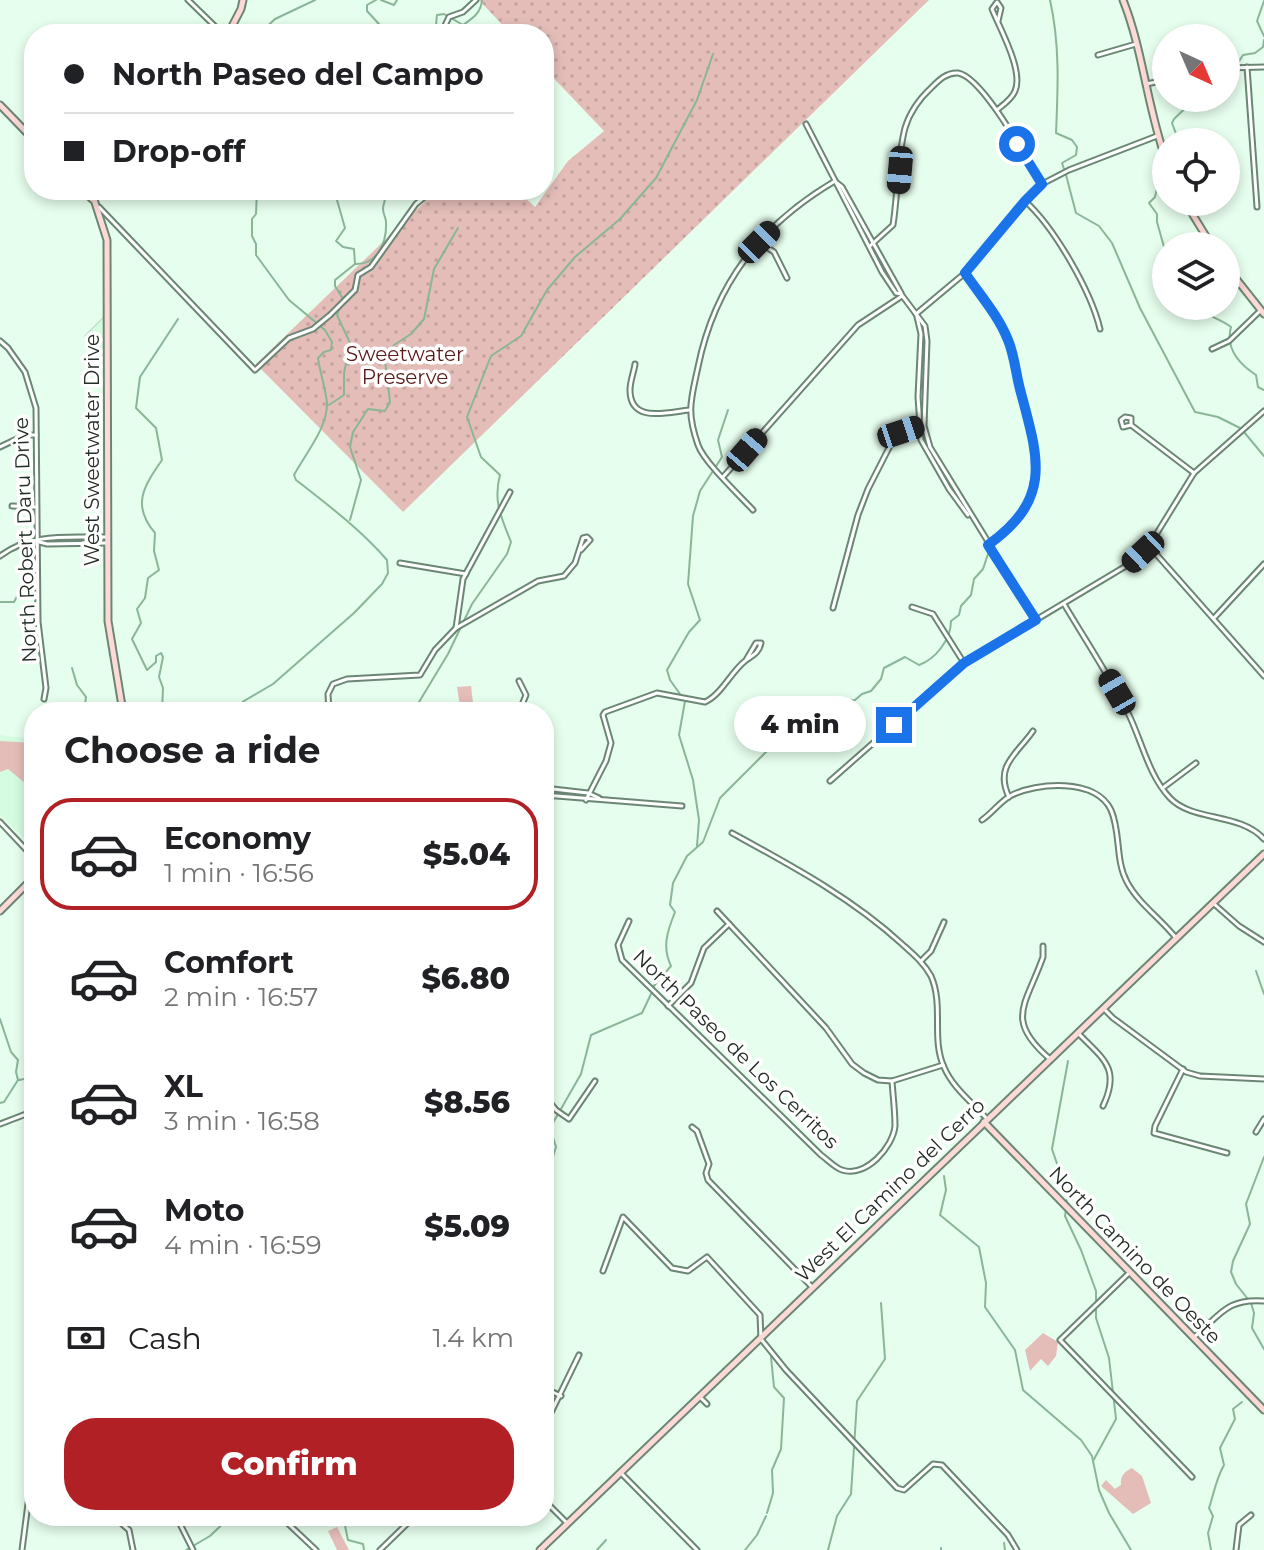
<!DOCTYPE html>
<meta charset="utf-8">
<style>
:root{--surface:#fff;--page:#f6f6f6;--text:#202124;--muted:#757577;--line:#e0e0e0;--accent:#b12024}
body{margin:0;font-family:Montserrat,sans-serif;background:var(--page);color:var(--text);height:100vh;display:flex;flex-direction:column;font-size:30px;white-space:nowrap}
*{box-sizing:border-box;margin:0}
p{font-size:26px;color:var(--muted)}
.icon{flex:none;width:44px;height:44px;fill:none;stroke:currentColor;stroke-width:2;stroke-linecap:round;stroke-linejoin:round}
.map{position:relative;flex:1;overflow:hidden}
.drawer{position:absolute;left:24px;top:702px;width:530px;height:824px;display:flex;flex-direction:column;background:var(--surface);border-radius:32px;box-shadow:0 4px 12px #0003}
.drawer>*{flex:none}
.banner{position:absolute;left:24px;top:24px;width:530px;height:176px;border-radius:32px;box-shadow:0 4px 12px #0003;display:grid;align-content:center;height:176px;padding:0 40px;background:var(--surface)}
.needle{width:52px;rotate:136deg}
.controls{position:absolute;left:1152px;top:24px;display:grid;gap:16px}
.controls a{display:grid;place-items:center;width:88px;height:88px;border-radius:50%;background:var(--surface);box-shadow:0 4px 12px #0003;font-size:40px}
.end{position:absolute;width:36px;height:36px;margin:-18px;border:10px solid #1a73e8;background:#fff;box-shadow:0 0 0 4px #fff}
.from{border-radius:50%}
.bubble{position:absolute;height:56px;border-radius:28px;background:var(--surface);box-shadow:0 4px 12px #0003;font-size:26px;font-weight:800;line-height:56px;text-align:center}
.car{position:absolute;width:24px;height:48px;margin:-24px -12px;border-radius:10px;box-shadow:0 0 6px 2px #0007;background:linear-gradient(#222 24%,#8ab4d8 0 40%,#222 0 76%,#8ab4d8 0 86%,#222 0)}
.banner b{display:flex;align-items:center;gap:28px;height:76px;font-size:30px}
.banner b+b{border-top:2px solid var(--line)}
.banner i{width:20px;height:20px;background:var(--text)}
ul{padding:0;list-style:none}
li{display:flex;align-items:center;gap:24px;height:112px;margin:0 16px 12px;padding:0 24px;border:4px solid transparent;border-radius:32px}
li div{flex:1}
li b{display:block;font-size:30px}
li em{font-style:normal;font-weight:800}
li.selected{border-color:var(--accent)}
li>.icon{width:72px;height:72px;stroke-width:1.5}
h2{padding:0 40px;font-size:36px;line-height:96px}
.pay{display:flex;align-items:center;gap:20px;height:88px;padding:0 40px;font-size:30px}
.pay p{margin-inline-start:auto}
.primary-button{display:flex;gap:16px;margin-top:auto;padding:16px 40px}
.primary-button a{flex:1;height:92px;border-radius:32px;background:var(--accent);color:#fff;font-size:32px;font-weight:800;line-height:92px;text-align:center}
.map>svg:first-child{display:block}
.built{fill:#d5fbe1}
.industrial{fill:url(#industrial-furrows)}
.grass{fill:#e4bdb8}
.park{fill:url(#park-dots)}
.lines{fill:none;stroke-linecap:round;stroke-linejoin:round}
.stream{stroke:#89b697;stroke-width:2}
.street-casing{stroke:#6b8774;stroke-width:7}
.secondary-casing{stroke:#6b8774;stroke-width:9}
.street{stroke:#fff;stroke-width:3}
.secondary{stroke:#fed9d6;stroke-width:5}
.route{stroke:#1a73e8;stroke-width:10}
.labels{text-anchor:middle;stroke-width:7;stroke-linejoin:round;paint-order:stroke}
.park-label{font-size:20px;fill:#591917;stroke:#fff}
.street-label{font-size:20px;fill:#232e26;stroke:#fff}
</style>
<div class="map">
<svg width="1264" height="1550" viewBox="0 0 1264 1550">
<defs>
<pattern id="industrial-furrows" width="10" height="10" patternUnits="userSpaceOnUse" patternTransform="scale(2)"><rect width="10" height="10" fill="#d5fbe1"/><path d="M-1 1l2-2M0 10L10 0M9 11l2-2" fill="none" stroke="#b7d7c1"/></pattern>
<pattern id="park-dots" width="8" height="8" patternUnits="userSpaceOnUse" patternTransform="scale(2)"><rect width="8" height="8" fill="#e4bdb8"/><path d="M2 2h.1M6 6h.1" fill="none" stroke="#c3a39e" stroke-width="1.8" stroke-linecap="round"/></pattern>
</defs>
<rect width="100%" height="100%" fill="#e6feed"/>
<!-- built -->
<polygon class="built" points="0,735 34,739 34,848 0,815"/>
<!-- industrial -->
<polygon class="industrial" points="103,317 104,357 84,336"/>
<!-- grass -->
<g class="grass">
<polygon points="471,686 474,711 461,712 457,687"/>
<polygon points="0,741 34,743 34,786 31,788 8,769 0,772"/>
<polygon points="1043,1333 1058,1342 1056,1356 1048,1366 1041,1359 1030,1371 1025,1350"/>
<path d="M1132 1468 1142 1476 1151 1503 1133 1514 1101 1486 1106 1480 1115 1489 1121 1485C1120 1476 1124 1472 1132 1468Z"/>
<polygon points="337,1527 349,1550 337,1550 328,1531"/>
</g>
<!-- park -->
<polygon class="park" points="479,0 929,0 403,512 256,364 437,190 517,190 535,207 568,161 604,131 544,68 544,34 511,34"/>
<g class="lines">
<!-- stream -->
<g class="stream">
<polyline points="381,0 394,5 397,0"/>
<path d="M1050 0C1060 44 1058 88 1056 133L1072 140 1077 147 1076 155 1062 163 1064 169"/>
<polyline points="1264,1 1257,21 1264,36"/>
<polyline points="259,34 275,19 315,0"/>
<polyline points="357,34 379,24 367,11 367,5 376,0"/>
<path d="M447 34 441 27 436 25 437 15 444 14 463 25C473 18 481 13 482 0"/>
<polyline points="1238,63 1243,55 1255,53 1263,47 1264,40"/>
<polyline points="1226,82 1235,72"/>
<polyline points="1176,142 1178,139 1172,123 1174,119 1196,98"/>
<polyline points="1163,160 1155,197 1149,203 1157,214 1157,222 1166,254"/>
<polyline points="1066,175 1076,213 1099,226 1112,243 1140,308 1195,412 1218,417 1240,428"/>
<path d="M355 264C377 265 387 243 386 222 386 218 383 214 383 209 383 203 387 197 386 190"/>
<path d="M1196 306C1202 314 1221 319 1231 327 1225 349 1239 364 1256 375L1258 387 1264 390"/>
<path d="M178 319 140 377 136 408 156 428 162 460C144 486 131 505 155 533L154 551 159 570 148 578 145 598 137 609 141 623 132 639 147 670 156 662V656L161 653 163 657 159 677 163 688 162 711C173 705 180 702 190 712"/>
<polyline points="329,405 344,395 344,373 350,343 337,315 343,299 335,286 335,280 355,264 354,249 343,247 336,241 345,228 337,200 342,190"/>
<polyline points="1244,432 1264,456"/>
<polyline points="350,520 361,480 350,447 353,432 368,409 385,411 390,402 385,360 394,345 411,334 424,319 434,269 458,228"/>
<polyline points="0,602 14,602 21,589"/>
<polyline points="72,668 77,685 86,697 84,712"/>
<path d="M230 712 244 701 273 684 354 613 382 584 388 573 387 560C360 529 328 505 296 480L294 475C305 454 327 429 327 404 326 389 320 373 318 358L324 352 331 350 332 342 325 330 289 300 256 255V244L252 236V219L256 214 257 190"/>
<path d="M416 712V707L448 654 472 604 507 554 511 542C501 517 493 501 500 475L481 457 467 417 491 356 521 336 547 290 575 257 620 219 656 178 697 100 713 54"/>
<polyline points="697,846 699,820 693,780 679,735 685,701 670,680 667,670 689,632 700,620 688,584 693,516 700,491 722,457 718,440 728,410"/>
<polyline points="1256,971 1264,994"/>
<path d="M653 987 671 966C662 947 667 932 675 912L670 905 673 883 687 856 703 842 720 798 766 752 800 729 823 705 855 700 862 694 871 691 881 679 884 668 905 657 919 665C936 659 951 639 951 621L959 615 961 606 971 595 974 579 983 569 988 554"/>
<polyline points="0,1019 11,1052 18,1060 16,1072 18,1080 4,1102 0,1103"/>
<polyline points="19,1080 34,1077"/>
<polyline points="1264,1157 1246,1204 1250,1224 1233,1261 1231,1272 1236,1284 1251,1303 1254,1313 1252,1328 1264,1349"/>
<polyline points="944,1176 946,1190 940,1215 979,1247 986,1283 985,1307 1015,1350 1023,1390 1081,1440 1092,1456 1099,1490 1109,1513 1131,1550"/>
<polyline points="544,1201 547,1176 556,1147 550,1128 581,1074 591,1035 642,1013 651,994"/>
<polyline points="1066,1204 1068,1196 1052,1149 1068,1061"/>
<polyline points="1066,1210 1065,1216 1081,1250 1096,1291 1096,1318 1109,1358 1116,1419 1093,1461"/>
<polyline points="544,1241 549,1233 544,1203"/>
<polyline points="767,1513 773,1493 772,1470 781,1449 784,1398 774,1387 771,1357"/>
<polyline points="343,1516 348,1540 363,1544 364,1550"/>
<polyline points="1004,1543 1005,1550"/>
<polyline points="186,1550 210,1536 231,1516"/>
<polyline points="597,1550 606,1540"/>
<polyline points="745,1550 757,1535 766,1516"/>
<polyline points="828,1550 837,1516 851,1494 857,1401 885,1359 881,1303"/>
<polyline points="941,1550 941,1548"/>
<path d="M1211 1550 1208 1533 1213 1516 1209 1508C1214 1493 1216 1479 1224 1465L1220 1448 1235 1419 1233 1409 1242 1402"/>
</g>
<defs>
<g id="street">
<polyline points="188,0 223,34"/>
<polyline points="441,34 449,17 463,12 476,0"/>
<polyline points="1098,55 1136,44"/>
<polyline points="1247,67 1257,207"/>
<polyline points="1226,68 1264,67"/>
<polyline points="1146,84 1166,80"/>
<path d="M997 110C1003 105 1012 99 1015 91 1024 71 1000 29 992 9L997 2 1001 8 998 21"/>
<polyline points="806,124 882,272 896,293 901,294 925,326 927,341 924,426 930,447 1036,620"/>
<polyline points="837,183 842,187 901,293"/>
<path d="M1025 201C1054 227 1091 291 1100 329"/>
<polyline points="99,207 255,370 289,338 313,329 330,315 355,290 358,275 371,267 416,204 433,190"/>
<polyline points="759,242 774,252 787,278"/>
<path d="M870 246 893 225C898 193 897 159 905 128 910 111 919 99 932 87 939 80 947 72 958 73 983 77 1028 161 1042 184"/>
<path d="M965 273C980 295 998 315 1008 340 1014 357 1016 376 1021 393 1039 460 1051 499 988 545"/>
<polyline points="916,314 965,273 1042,184 1069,170 1157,136"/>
<polyline points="917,317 921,334 918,397 921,440 949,489 968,515"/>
<polyline points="0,341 8,348 25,372 36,408 38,622 46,688 44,699"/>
<polyline points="1212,349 1229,341 1261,310"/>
<path d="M635 364C634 372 630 381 630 390 630 424 668 412 689 410"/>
<polyline points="1131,425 1123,427 1121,420 1125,417 1131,418 1131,425 1194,473"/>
<polyline points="0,447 25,435 36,435"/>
<polyline points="723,477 858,325 902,296"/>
<polyline points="12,506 35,507"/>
<path d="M753 510C739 495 704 462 698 445 686 411 691 400 698 367 715 283 762 224 835 181"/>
<polyline points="36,541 47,544 108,543"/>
<polyline points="1149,546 1264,676"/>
<path d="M0 556C32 532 70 538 108 537"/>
<polyline points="400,563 466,574"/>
<path d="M1064 604C1086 641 1110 677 1129 715 1142 742 1149 776 1170 798 1193 822 1239 812 1264 839"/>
<polyline points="912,607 933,614 964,663"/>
<polyline points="833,608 858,515 868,489 894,438 901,432 918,427"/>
<polyline points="1214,618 1264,564"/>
<polyline points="456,628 463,579 510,492"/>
<polyline points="329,712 328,694 333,684 347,679 420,675 435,650 456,628 538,581 564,576 575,563 583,538 587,537 590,540 581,550"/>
<polyline points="519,712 526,695 519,681"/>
<polyline points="830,781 964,663 1131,563 1149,546 1194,473 1264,411"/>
<polyline points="1164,787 1196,763"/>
<polyline points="544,788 588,793 599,798"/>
<polyline points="544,795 682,806"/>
<path d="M1009 797C994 766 1017 754 1033 731"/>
<path d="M586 800 606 761 611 743 603 715 605 712 657 693 705 702C721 695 731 672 745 661 753 655 759 653 761 643H756L746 660"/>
<path d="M982 820C992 813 1000 802 1010 796 1037 782 1096 778 1111 810 1121 833 1115 860 1127 882 1138 903 1161 919 1176 938"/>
<polyline points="0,822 34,858"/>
<path d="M732 833C792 866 852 898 902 944 913 954 924 963 931 976 944 1005 931 1039 944 1067 952 1087 973 1103 987 1119"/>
<polyline points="1213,903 1239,926 1264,942"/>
<polyline points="717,911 826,1028 852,1064 864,1073 878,1080 892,1081 943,1065"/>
<path d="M629 921 618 945 622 960 821 1155C828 1160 835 1168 842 1170 866 1178 893 1147 895 1126 895 1111 893 1096 892 1081"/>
<path d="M1043 946V957C1026 1005 1004 1020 1050 1059"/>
<polyline points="921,961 931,951 944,922"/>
<polyline points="668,1006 691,983 704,948 729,924"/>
<polyline points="1103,1008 1113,1018 1186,1072 1200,1076 1264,1079"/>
<path d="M1078 1033C1103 1059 1121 1068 1103 1106"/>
<polyline points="1183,1069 1155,1126 1154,1133 1227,1153"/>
<polyline points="544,1095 556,1110 569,1119 595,1081"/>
<polyline points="0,1124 34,1111"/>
<polyline points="692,1127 697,1131 709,1164 706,1173 708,1180 812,1287"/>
<polyline points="1256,1132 1264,1119"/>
<polyline points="603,1271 623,1217 672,1268 688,1271 707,1257 760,1315 761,1339 786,1370 897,1488 904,1490 933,1464 942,1465 1008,1535 1017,1550"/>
<polyline points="1129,1273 1060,1340 1192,1477"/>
<path d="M1194 1337C1220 1316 1226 1298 1264 1301"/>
<polyline points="544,1388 561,1396"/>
<polyline points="701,1398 707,1404"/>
<polyline points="544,1427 579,1355"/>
<polyline points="622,1474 697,1550"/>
<polyline points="544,1500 567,1523"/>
<polyline points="113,1516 129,1530 133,1550"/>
<polyline points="176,1516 193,1550"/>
<polyline points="280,1516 316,1550"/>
<polyline points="22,1550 29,1496 34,1482"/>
<polyline points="380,1550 415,1516"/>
<polyline points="1236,1550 1239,1525 1251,1515"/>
</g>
<g id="secondary">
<path d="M1123 0C1143 50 1147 107 1166 160"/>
<polyline points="228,34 241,9 243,0"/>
<polyline points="0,105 34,140"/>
<polyline points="83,190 92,199"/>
<polyline points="91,190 107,240 108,621 123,712"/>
<polyline points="1185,202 1212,246"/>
<polyline points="1226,266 1264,314"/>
<polyline points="0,911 34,877"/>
<polyline points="984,1122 1264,1410"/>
<polyline points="540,1550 1264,854"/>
</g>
</defs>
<!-- street casing -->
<use href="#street" class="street-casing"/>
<!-- secondary casing -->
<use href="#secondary" class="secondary-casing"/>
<!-- street -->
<use href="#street" class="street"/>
<!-- secondary -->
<use href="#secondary" class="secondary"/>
</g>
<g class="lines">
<!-- route -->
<path class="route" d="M894 725 964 663 1036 620 988 545C1052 499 1039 460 1021 393 1016 376 1015 357 1008 340 998 315 980 295 965 273L1025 201 1042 184 1017 144"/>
</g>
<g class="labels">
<!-- park labels -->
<g class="park-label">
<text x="405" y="361">Sweetwater<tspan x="405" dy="23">Preserve</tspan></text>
</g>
<!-- street labels -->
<g class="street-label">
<text transform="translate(92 450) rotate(-90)" y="7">West Sweetwater Drive</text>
<text transform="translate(25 540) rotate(-92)" y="7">North Robert Daru Drive</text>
<text transform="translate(736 1049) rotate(44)" y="7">North Paseo de Los Cerritos</text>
<text transform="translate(890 1190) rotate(-44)" y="7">West El Camino del Cerro</text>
<text transform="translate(1135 1255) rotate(46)" y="7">North Camino de Oeste</text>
</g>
</g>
</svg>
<div class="controls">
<a><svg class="needle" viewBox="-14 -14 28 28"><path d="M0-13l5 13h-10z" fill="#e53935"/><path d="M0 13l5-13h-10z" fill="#757577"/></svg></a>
<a><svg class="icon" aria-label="locate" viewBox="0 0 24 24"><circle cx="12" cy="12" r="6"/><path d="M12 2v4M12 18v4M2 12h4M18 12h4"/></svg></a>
<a><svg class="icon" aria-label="layers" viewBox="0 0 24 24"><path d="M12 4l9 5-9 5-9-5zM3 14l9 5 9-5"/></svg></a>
</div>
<i class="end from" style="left:1017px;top:144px"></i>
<i class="end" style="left:894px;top:725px"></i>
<div class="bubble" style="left:734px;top:696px;width:132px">4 min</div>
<i class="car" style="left:900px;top:170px;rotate:185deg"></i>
<i class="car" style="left:759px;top:242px;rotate:45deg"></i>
<i class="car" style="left:901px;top:432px;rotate:72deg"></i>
<i class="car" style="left:747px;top:450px;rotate:41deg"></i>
<i class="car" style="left:1143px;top:552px;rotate:227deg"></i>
<i class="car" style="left:1117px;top:692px;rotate:330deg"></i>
<div class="banner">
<b><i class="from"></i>North Paseo del Campo</b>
<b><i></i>Drop-off</b>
</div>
<section class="drawer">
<h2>Choose a ride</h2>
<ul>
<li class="selected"><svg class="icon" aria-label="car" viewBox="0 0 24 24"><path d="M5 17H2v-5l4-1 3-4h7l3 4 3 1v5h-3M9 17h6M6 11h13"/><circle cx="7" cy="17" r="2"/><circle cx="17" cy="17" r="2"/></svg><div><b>Economy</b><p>1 min · 16:56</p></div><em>$5.04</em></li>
<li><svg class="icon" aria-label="car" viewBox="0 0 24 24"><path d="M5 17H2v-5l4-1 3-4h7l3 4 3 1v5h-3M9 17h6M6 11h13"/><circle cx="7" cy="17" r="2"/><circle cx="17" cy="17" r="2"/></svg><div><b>Comfort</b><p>2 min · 16:57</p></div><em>$6.80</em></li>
<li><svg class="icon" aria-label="car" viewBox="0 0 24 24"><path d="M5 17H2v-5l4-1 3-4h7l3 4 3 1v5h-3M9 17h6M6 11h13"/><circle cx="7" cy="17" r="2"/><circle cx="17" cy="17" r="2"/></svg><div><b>XL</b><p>3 min · 16:58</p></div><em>$8.56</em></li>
<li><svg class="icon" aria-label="car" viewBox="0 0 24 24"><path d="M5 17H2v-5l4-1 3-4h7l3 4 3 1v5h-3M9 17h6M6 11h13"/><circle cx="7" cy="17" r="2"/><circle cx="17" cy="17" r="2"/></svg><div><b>Moto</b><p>4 min · 16:59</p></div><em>$5.09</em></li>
</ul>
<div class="pay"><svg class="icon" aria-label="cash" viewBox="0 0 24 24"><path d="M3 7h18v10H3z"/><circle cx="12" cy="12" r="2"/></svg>Cash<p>1.4 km</p></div>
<div class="primary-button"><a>Confirm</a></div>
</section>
</div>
